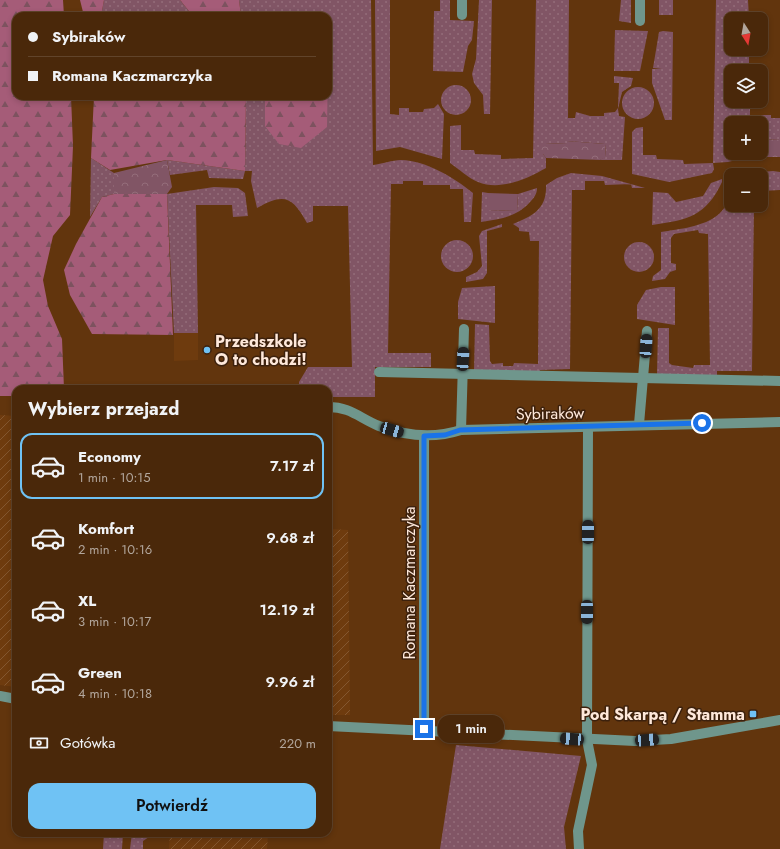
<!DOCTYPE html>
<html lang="pl">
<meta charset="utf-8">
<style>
:root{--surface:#4a280a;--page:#513013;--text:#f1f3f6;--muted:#b2a69c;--line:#61442b;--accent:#6fc2f4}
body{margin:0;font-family:Jost,sans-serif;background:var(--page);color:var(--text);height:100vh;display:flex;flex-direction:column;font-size:15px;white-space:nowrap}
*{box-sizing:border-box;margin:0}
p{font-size:13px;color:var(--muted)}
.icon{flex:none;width:22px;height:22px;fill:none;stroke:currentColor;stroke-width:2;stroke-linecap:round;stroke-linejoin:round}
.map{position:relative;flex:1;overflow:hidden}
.drawer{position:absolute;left:12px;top:385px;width:320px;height:452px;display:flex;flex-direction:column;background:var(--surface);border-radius:12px;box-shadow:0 2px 6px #0003,0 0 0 1px var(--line)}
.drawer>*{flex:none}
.banner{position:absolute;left:12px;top:12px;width:320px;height:88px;border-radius:12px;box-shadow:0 2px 6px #0003,0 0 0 1px var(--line);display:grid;align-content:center;height:88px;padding:0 16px;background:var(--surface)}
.needle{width:26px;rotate:169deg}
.fabs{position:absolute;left:724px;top:12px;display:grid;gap:8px}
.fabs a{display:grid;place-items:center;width:44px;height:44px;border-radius:8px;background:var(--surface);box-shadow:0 2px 6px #0003,0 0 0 1px var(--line);font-size:20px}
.end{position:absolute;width:18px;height:18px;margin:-9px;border:5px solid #1a73e8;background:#fff;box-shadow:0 0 0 2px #fff}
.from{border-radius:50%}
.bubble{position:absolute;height:28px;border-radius:12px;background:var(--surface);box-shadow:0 2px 6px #0003,0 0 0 1px var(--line);font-size:13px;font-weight:600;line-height:28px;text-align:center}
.car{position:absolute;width:12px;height:24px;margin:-12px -6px;border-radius:5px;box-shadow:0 0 3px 1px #0007;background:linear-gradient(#222 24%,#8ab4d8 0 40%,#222 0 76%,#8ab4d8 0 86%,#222 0)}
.banner b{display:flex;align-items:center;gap:14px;height:38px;font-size:15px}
.banner b+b{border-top:1px solid var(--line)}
.banner i{width:10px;height:10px;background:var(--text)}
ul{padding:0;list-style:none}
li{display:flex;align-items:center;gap:12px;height:66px;margin:0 8px 6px;padding:0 8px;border:2px solid transparent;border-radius:12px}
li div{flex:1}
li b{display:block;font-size:15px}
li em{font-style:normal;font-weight:600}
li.current{border-color:var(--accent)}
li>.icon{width:36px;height:36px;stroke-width:1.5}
h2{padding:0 16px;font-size:18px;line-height:48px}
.pay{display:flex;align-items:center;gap:10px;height:44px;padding:0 16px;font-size:15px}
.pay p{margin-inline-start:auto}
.action{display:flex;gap:8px;margin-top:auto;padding:8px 16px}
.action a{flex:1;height:46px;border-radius:12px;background:var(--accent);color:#111;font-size:16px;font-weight:600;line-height:46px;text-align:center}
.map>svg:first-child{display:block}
.built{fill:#6e3b0e}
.industrial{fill:url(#industrial-furrows)}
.grass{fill:url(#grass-dots)}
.forest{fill:url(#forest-firs)}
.park{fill:url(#park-crowns)}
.garden{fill:#815565}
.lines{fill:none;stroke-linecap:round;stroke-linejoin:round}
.minor{stroke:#6f968c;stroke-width:10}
.route{stroke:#1a73e8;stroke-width:5}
.poi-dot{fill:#6fc2f4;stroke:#3c210d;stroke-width:1.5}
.labels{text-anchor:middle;stroke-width:3;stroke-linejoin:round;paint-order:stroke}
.poi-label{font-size:16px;font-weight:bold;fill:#fee8da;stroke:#3c210d;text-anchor:start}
.street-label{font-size:16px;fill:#fee8da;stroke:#3c210d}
</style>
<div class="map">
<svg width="780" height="849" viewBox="0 0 780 849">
<defs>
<pattern id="industrial-furrows" width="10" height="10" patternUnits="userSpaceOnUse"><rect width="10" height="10" fill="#6e3b0e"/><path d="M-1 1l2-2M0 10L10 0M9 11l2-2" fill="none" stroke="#845730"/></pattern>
<pattern id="grass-dots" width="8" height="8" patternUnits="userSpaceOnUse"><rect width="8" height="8" fill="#815565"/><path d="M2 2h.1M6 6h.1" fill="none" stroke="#946d7a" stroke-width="1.8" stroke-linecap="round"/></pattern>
<pattern id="forest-firs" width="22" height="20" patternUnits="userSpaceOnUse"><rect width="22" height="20" fill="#a55c78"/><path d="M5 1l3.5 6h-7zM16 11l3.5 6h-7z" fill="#7d525f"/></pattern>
<pattern id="park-crowns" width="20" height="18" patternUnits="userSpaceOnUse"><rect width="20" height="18" fill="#815565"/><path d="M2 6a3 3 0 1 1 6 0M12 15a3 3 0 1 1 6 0" fill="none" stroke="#946d7a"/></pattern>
</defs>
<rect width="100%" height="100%" fill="#62350d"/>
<!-- built -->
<polygon class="built" points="174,333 198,333 198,360 174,361"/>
<!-- industrial -->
<g class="industrial">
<polygon points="0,415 16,416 16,687 0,685"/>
<polygon points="328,529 348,530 350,715 328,715"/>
<polygon points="170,833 268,833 267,849 169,849"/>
</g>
<!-- grass -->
<g class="grass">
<polygon points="104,0 180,0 193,16 101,16"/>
<path d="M239 0H371L373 165C382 164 392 160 401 160 427 161 453 177 473 193L471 222H464L463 189H450V185H423V181H403V184H391L388 353H431V367H375V397H328V389H299V382L308 367H352L348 206H313V221L307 223C292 196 284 193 257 208L251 181 252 171H245L243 179 209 178 207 170 170 175 167 160 245 171 246 96H328V16H241Z"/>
<polygon points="375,0 390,0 390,114 399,115 399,108 409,108 409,112 423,112 424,109 434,108 438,104 444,114 442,159 400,147 376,151"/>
<polygon points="440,0 450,0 450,20 474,21 472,40 468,46 463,72 433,71 434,11 440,11"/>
<polygon points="479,0 492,0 490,114 484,114 483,95 474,83 472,74 476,59"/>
<path d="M536 0H569L568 118H575L576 112 590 116H604V113L615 112 618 108 619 83H614V76L633 78 631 86 622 92 618 109 619 116 625 117 622 160H600L606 156 605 144 567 141V144L546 143 543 154 546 158V168C527 179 500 191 478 182 468 178 459 169 450 163V126L461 125V150H474L475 154 501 155V159L533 158Z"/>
<polygon points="621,0 631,0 631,23 619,21"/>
<rect x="659" y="0" width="14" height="15"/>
<polygon points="716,0 748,0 749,19 731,19 731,49 749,49 749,71 731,71 731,101 750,101 750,121 761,121 761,115 771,115 771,118 780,118 780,140 761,139 761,123 731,123 731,144 728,144 728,162 713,163 714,169 712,173 669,182 632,174 632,132 636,128 643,127 643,155 656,155 657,159 683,160 684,164 713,163"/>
<polygon points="615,30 648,31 640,71 614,71"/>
<polygon points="663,31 673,32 672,120 665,120 652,83 652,69 662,69 653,68 659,32"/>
<circle cx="456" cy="100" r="15"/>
<circle cx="638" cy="103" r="16"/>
<polygon points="91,158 114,173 114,194 102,197 90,217"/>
<polygon points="773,171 780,172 780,190 761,191 761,175 747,175 752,173"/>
<path d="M571 173 602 176 645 188H632L631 184 605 185 604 181H585V190H572L570 369 540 370V373L474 372 475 324 489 325 490 361 492 364 503 363V366H513L514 363 538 364 539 241H530L529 232 519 231V228L513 224C533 216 547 209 546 185L557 178Z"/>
<path d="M722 179V182C706 216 688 220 652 225L653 192 668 193 676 202 703 196 711 183Z"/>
<polygon points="214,187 238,188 245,193 248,216 233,217 232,205 196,205 198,333 174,333 167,194"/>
<path d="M537 188C537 194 534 198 530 202 517 217 500 219 481 222L482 192 488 193V210L517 211 518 194Z"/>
<path d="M731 199V205H754L752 371H717V376L657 375 658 328H669V363L672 365 693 368 694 365H710L708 234 699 233 698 230 674 234 671 238V263L676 264V270L670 272 665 279 652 281 653 276 661 270V232C679 229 704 227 719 214 723 210 727 204 731 199Z"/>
<polygon points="502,224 502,227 487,231 487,273 483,279 466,282 466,277 477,272 482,266 479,236 482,231"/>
<circle cx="457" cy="256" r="16"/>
<circle cx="639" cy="257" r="15"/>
<polygon points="495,286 495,323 458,319 458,302 462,288"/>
<polygon points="661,287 675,287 675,325 637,319 637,305 646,290"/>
<polygon points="456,745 581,756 564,827 566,849 440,849"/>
<polygon points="104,833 123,833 122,849 103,849"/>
<polygon points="132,833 155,833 143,841 143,849 130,849"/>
</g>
<!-- forest -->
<g class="forest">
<polygon points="0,0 63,0 64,16 16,16 16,96 71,96 73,146 70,215 53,236 43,280 48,306 62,339 64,389 16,389 16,396 0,396"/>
<polygon points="80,0 104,0 101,16 84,16"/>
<polygon points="180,0 239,0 241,16 193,16"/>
<polygon points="328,63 327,127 301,148 279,144 265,126 265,96 328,96"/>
<polygon points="94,96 246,96 245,171 167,160 110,170 91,158"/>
<polygon points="114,194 167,194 173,335 92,334 70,295 64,270 76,244 102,197"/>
</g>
<!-- park -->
<g class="park">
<polygon points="761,139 780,140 780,157 748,157 728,162 728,144 731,144 731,153 761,153"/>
<polygon points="567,141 605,144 606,157 600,160 546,158 543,154 539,154 540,146 545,146 545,143 567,144"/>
<polygon points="167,160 172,187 167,194 114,194 114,173"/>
</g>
<!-- garden -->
<polygon class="garden" points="488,193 518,194 517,211 487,210"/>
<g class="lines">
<!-- minor -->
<g class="minor">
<polyline points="462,15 462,0"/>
<polyline points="640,21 640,0"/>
<polyline points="379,372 780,381"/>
<path d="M328 407C351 407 359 418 379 426 406 436 433 439 461 430L780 422"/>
<polyline points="639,424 647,331"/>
<polyline points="461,430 464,329"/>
<polyline points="424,436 424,729"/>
<polyline points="0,696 16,699"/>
<polyline points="328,726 635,741 671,739 780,720"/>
<polyline points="579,849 578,831 592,765 587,740 588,427"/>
</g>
</g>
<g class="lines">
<!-- route -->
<polyline class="route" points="424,729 424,436 445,435 460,430 702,423"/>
</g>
<!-- markers -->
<g class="poi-dot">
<circle cx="207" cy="350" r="4"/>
<rect x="749" y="710" width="8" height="8" rx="2"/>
</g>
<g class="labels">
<!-- poi labels -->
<g class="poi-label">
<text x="215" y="347">Przedszkole<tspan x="215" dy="18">O to chodzi!</tspan></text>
<text x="745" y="720" text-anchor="end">Pod Skarpą / Stamma</text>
</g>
<!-- street labels -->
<g class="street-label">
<text transform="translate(550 413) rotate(-1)" y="6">Sybiraków</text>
<text transform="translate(409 583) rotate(-90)" y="6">Romana Kaczmarczyka</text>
</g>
</g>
</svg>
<div class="fabs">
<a><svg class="needle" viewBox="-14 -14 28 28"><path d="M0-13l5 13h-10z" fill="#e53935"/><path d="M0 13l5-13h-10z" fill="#b2a69c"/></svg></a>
<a><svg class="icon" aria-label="layers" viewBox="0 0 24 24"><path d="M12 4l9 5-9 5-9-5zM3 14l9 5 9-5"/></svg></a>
<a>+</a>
<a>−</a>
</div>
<i class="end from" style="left:702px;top:423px"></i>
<i class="end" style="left:424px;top:729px"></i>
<div class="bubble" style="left:438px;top:715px;width:66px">1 min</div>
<i class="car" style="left:646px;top:346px;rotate:4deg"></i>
<i class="car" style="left:463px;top:359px;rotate:3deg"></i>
<i class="car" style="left:392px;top:430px;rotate:106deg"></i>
<i class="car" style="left:588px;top:532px;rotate:0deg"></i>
<i class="car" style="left:587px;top:612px;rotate:180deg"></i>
<i class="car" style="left:572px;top:739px;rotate:274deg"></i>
<i class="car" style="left:647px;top:740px;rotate:86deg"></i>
<div class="banner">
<b><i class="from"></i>Sybiraków</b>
<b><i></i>Romana Kaczmarczyka</b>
</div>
<section class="drawer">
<h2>Wybierz przejazd</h2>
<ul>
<li class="current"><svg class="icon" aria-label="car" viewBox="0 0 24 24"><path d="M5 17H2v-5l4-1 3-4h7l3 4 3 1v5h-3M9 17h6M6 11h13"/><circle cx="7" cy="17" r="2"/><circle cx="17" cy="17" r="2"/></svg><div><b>Economy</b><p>1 min · 10:15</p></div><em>7.17 zł</em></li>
<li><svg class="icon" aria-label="car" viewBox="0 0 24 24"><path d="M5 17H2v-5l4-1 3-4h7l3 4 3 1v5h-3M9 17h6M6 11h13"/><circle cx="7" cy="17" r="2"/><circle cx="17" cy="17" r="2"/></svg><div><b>Komfort</b><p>2 min · 10:16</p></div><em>9.68 zł</em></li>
<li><svg class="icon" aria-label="car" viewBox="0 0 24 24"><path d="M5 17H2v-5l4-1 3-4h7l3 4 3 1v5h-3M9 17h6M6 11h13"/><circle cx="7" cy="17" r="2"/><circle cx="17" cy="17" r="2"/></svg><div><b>XL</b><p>3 min · 10:17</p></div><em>12.19 zł</em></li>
<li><svg class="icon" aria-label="car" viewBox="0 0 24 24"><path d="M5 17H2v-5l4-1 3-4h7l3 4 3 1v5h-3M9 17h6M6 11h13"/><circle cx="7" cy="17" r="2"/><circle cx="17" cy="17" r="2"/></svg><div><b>Green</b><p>4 min · 10:18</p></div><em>9.96 zł</em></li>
</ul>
<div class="pay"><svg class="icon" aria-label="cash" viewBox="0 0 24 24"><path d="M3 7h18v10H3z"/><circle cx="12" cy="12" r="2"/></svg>Gotówka<p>220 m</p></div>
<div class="action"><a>Potwierdź</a></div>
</section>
</div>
